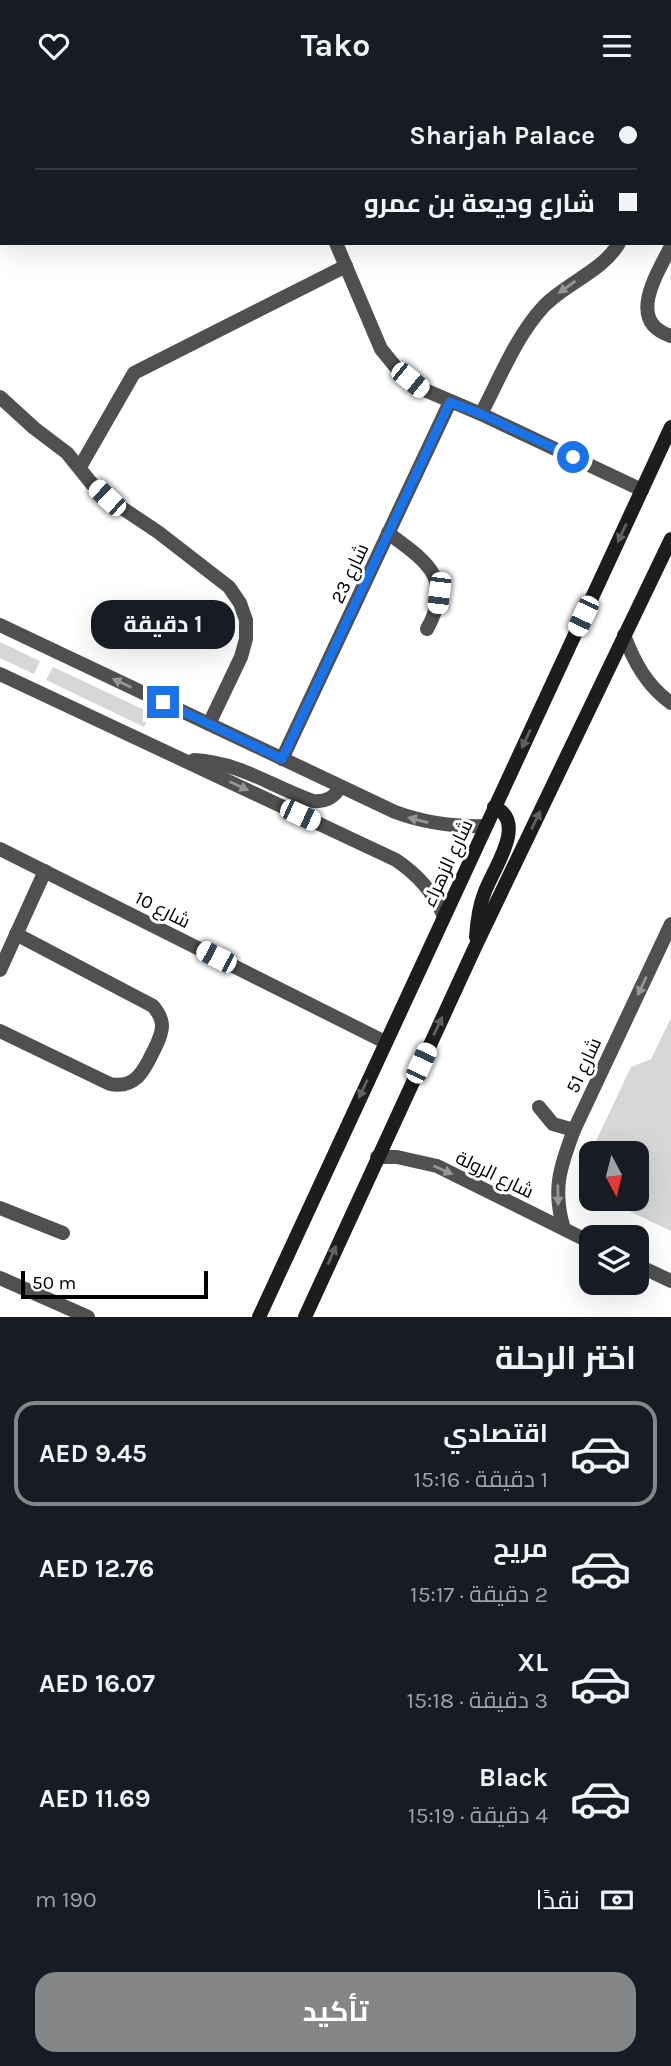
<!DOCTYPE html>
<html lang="ar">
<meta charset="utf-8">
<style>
:root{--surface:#171b24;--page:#242831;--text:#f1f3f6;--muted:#9ea1a6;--line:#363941;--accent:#858687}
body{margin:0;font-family:Karla,Cairo,sans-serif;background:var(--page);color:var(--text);direction:rtl;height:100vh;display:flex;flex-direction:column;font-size:26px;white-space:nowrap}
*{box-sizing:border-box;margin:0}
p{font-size:23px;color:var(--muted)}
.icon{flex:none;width:38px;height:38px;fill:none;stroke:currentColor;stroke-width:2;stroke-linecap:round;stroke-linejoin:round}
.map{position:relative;height:1226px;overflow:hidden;direction:ltr}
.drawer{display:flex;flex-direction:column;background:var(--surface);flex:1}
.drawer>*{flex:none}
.top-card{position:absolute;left:0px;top:0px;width:672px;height:154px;box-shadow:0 7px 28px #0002;direction:rtl;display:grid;align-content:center;height:154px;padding:0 35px;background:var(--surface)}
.needle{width:46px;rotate:173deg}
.controls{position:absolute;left:579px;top:1050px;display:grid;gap:14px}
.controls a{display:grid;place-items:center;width:70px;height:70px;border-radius:14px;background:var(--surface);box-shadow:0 7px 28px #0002;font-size:35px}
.scale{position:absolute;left:21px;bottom:18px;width:187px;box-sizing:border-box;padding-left:7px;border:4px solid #000;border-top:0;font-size:19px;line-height:24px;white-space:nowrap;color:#000;-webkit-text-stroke:5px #fff;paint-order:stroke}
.end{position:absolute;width:32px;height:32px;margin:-16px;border:9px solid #1a73e8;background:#fff;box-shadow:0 0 0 4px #fff}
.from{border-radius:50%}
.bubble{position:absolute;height:49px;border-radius:21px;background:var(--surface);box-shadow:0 7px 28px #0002;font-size:23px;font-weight:700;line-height:49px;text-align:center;direction:rtl}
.car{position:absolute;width:21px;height:42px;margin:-21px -10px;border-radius:9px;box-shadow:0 0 5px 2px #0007;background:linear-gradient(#fff 24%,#345 0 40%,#fff 0 76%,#345 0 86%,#fff 0)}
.top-card b{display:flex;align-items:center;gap:24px;height:66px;font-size:26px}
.top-card b+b{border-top:2px solid var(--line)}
.top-card i{width:18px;height:18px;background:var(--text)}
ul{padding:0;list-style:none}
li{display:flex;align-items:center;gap:21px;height:105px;margin:0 14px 10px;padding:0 21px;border:4px solid transparent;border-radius:21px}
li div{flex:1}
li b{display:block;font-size:26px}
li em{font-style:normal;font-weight:700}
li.active{border-color:var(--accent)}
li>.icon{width:63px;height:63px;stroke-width:1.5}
h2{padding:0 35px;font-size:32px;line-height:84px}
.pay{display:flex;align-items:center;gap:18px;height:77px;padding:0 35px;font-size:26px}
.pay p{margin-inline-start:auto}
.button{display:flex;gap:14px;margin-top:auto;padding:14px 35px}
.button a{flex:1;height:80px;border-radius:21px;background:var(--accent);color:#fff;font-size:28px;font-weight:700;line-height:80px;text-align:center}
header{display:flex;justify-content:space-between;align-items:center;height:91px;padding:0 35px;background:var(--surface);font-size:32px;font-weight:700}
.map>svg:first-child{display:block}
.green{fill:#d7d7d7}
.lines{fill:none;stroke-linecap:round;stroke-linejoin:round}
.service{stroke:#505050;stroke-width:14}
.minor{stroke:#505050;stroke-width:14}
.tertiary{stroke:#505050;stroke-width:14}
.secondary{stroke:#1d1d1d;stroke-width:14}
.oneway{fill:#969696}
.oneway2{fill:#616161}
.route{stroke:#1a73e8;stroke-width:9}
.labels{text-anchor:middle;stroke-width:6;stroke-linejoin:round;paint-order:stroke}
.street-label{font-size:19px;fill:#000;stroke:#fff}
</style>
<header><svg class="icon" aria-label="menu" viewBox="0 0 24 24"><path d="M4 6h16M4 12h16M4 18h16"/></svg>Tako<svg class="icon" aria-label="heart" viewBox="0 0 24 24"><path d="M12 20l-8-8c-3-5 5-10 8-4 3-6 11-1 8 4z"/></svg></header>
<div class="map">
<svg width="671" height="1226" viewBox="0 0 671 1226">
<rect width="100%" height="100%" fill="#fff"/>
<!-- green -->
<g class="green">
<polygon points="0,551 40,570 34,583 0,567"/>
<polygon points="53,576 151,622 144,636 46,589"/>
<polygon points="671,927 671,1140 604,1108 637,1108 637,1062 592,1062 591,1098 585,1082 588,1067 631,976 651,968"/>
</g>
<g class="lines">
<!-- service -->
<g class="service">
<polyline points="572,0 573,2"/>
<path d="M671 155C658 182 625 230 671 245"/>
<path d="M481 323C500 287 516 245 544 215 566 192 603 180 619 152"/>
<path d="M388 442C426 470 455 488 427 538"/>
<path d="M0 940 110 993C135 998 144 980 153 961 157 953 162 944 162 935 162 927 158 921 153 915L16 843"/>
<polyline points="539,1016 553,1033 574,1039"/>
<polyline points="0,1117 63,1142"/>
</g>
<!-- minor -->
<g class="minor">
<polyline points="273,0 274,2"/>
<polyline points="0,146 2,145"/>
<polyline points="336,152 381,258 399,280 420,297 481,323 642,399"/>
<polyline points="0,306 34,337 67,362 92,393 107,407 158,441 229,496 240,512 246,529 246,548 241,566 209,633"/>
<polyline points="80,376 134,282 346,175"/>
<polyline points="282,668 450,311"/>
<polyline points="0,758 385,951"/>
<polyline points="0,879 45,780"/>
<polyline points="0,1187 88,1226"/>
</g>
<!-- tertiary -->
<g class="tertiary">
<path d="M0 534 395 721C425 732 453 736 485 735"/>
<path d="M624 544C634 571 647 595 671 612"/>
<path d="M0 583 396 769C418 784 432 800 444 825"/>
<path d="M194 669C242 672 270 695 313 710 326 711 334 707 340 696"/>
<polyline points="377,1066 397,1066 437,1075 592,1152"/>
<path d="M564 1138C552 1099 560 1076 574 1039L671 833"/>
<polyline points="637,1174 671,1190"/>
</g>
<!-- secondary -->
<g class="secondary">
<path d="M476 846C477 831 479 816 484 803 492 779 529 731 494 716"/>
<polyline points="259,1226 671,336"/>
<polyline points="305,1226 476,854 671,448"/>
</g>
</g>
<!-- one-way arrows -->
<defs><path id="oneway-solid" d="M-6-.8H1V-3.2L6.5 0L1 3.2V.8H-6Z" transform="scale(1.75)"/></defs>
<g class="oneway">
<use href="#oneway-solid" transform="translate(567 196) rotate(144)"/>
<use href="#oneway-solid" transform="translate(122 592) rotate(-155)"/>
<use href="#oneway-solid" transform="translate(239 695) rotate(25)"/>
<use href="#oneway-solid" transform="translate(418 729) rotate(-165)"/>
<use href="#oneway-solid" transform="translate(642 895) rotate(115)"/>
<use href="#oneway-solid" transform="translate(443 1079) rotate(24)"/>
<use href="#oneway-solid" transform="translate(558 1104) rotate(89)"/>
</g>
<g class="oneway2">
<use href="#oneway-solid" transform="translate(622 442) rotate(115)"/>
<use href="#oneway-solid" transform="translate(526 648) rotate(115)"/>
<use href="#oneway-solid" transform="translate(536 729) rotate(-64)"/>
<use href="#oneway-solid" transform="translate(438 935) rotate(-65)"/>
<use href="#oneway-solid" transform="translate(363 998) rotate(115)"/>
<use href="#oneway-solid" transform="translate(332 1164) rotate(-66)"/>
</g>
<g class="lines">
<!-- route -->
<polyline class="route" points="163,611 282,668 450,311 481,323 573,366"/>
</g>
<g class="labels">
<!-- street labels -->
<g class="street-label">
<text transform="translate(349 482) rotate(-65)" y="7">شارع 23</text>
<text transform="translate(447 772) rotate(-65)" y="7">شارع الزهراء</text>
<text transform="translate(163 818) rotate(27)" y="7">شارع 10</text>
<text transform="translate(583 974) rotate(-65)" y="7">شارع 51</text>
<text transform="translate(495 1083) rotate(26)" y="7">شارع الرولة</text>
</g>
</g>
</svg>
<div class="controls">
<a><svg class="needle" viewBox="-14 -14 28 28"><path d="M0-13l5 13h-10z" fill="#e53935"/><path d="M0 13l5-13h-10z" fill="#9ea1a6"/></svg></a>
<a><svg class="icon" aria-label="layers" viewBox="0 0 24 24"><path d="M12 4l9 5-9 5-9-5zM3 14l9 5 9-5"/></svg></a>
</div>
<div class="scale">50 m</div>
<i class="end from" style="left:573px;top:366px"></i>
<i class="end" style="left:163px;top:611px"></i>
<div class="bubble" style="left:91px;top:509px;width:144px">1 دقيقة</div>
<i class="car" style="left:410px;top:289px;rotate:129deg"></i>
<i class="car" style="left:107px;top:407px;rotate:313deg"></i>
<i class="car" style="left:439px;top:502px;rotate:187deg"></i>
<i class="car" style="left:583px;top:525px;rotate:205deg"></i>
<i class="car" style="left:300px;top:724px;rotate:115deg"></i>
<i class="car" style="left:216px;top:866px;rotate:297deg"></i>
<i class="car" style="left:421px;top:972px;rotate:25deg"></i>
<div class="top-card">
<b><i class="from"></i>Sharjah Palace</b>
<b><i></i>شارع وديعة بن عمرو</b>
</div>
</div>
<section class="drawer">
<h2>اختر الرحلة</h2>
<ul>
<li class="active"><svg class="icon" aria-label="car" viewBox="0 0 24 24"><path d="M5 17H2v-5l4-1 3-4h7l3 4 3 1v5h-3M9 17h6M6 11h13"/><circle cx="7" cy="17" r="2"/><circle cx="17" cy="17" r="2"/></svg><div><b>اقتصادي</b><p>1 دقيقة · 15:16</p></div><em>AED 9.45</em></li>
<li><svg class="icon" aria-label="car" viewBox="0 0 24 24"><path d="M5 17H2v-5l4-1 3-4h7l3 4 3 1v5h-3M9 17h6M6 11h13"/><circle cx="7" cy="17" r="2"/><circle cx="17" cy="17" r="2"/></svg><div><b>مريح</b><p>2 دقيقة · 15:17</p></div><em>AED 12.76</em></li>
<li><svg class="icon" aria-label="car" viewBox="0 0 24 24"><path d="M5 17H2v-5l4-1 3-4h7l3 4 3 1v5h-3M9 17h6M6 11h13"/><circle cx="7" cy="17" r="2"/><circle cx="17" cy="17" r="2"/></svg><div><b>XL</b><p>3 دقيقة · 15:18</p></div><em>AED 16.07</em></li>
<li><svg class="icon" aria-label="car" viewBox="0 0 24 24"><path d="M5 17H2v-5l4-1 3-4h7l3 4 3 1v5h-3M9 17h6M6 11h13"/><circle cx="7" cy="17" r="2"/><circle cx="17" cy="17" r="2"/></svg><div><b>Black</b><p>4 دقيقة · 15:19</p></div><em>AED 11.69</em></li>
</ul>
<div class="pay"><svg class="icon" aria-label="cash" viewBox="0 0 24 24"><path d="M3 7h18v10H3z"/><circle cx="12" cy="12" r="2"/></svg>نقدًا<p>190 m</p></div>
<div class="button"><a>تأكيد</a></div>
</section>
